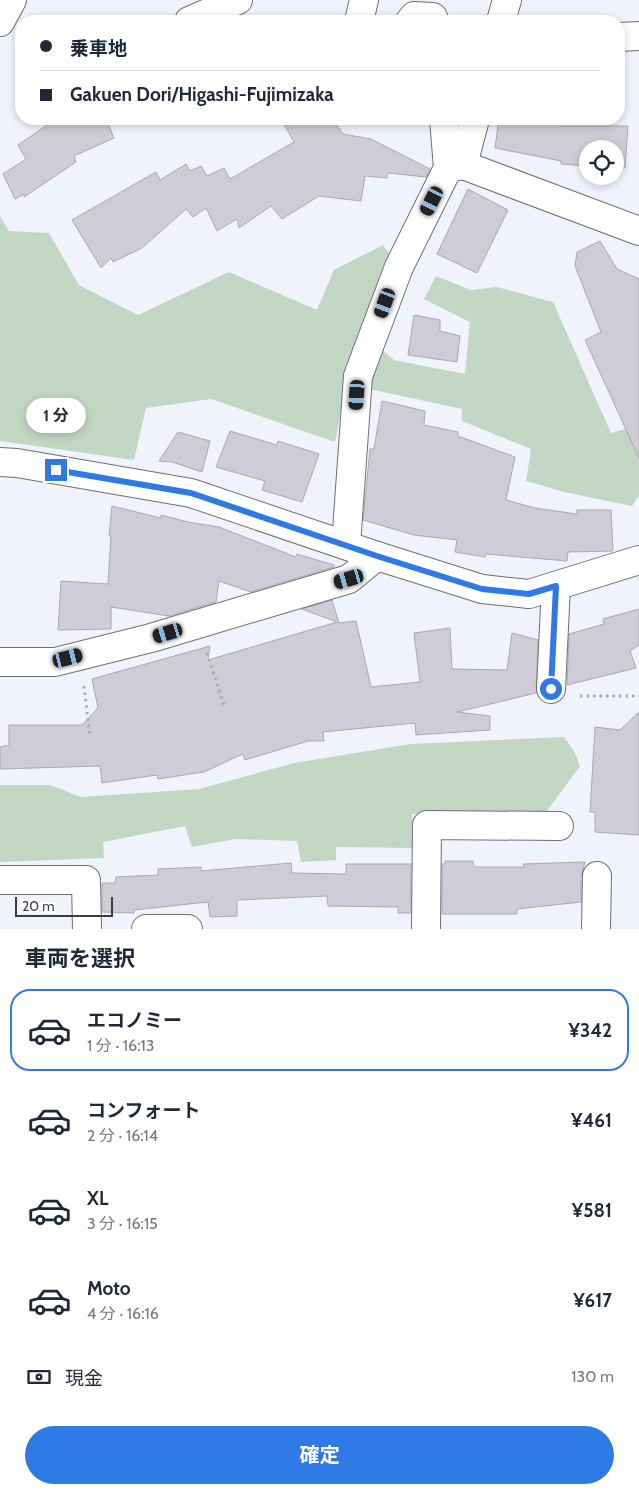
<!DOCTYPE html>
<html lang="ja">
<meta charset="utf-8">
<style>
:root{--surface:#fff;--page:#f6f6f7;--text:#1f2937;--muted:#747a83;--line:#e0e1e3;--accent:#2f7ae6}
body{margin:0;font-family:Cabin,"Noto Sans JP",sans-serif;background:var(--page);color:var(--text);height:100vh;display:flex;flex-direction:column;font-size:19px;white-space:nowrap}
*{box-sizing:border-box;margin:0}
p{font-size:16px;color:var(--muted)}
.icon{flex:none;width:28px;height:28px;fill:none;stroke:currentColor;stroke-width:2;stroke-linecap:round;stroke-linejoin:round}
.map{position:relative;height:929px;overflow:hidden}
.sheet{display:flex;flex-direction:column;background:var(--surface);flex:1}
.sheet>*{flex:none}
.banner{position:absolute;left:15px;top:15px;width:610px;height:110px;border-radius:20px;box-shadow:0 2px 8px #0003;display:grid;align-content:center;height:110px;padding:0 25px;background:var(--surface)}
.buttons{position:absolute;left:579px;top:140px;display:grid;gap:10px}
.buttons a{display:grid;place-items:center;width:45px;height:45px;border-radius:50%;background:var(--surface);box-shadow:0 2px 8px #0003;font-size:25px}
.scale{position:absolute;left:15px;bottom:12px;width:98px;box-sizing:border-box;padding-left:5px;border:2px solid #3b3c3f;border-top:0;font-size:14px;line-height:18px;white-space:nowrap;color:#3b3c3f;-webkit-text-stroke:4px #fff;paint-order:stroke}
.end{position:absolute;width:22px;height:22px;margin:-11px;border:6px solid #2f7ae6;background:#fff;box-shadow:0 0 0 2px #fff}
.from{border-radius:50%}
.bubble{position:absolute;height:35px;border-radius:18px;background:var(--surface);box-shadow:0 2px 8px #0003;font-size:16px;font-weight:700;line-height:35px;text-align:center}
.car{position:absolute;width:15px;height:30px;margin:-15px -8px;border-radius:6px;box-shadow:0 0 4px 1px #0007;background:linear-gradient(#222 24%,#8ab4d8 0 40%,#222 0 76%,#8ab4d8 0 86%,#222 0)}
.banner b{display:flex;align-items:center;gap:18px;height:48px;font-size:19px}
.banner b+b{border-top:1px solid var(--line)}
.banner i{width:12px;height:12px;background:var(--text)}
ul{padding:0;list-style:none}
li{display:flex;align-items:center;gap:15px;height:82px;margin:0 10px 8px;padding:0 15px;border:2px solid transparent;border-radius:20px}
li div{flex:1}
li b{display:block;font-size:19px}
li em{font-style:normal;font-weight:700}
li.current{border-color:var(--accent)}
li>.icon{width:45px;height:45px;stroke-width:1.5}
h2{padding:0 25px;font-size:22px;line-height:60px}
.pay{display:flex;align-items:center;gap:12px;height:55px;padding:0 25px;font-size:19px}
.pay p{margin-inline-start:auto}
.button{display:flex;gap:10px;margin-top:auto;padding:10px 25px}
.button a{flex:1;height:58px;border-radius:30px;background:var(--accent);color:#fff;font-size:20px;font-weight:700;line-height:58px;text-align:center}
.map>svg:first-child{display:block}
.green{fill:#c1d6c3}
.building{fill:#cfccd5;stroke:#aaa8b0}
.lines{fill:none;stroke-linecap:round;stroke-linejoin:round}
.minor-casing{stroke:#6d6f76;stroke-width:30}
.path{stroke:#abadb3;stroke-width:3;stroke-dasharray:2.5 4;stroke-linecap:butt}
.minor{stroke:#fff;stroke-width:28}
.route{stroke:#2f7ae6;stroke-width:6}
</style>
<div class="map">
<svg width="639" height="929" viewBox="0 0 639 929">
<rect width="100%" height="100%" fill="#f0f3fb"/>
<!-- green -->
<g class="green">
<polygon points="0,216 9,231 49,233 79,285 138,315 229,272 317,310 334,270 383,245 391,256 362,333 394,360 465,374 470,322 424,299 436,276 471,290 497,287 553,302 611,433 639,425 639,495 632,506 564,492 526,481 531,449 462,421 462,409 346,384 335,442 211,399 146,408 134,460 0,441"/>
<polygon points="564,737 575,753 580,766 544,815 412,814 413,848 336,847 336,860 301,862 297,841 235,839 192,847 185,826 103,842 104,858 0,862 0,785 50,785 81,797 199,789 294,763 411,744"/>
</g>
<!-- building -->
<g class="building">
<polygon points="56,119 106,119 114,138 74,156 76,162 24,197 24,194 15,199 3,174 26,159 18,145"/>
<polygon points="281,119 333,119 343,134 371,139 430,169 426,177 388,173 387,178 365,176 361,201 319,196 282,219 271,206 239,228 237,219 217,231 206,208 193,217 186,209 142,248 113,262 111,258 101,268 72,220 156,172 160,180 186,164 190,171 201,166 207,176 224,168 230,179 294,142"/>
<polygon points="499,119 562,119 561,126 628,126 625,168 615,168 615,149 588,149 588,166 561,164 561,161 495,148"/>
<polygon points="468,189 508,210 477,273 437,254"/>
<polygon points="600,241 617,269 639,279 639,458 585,340 601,332 575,266 577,252"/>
<polygon points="414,315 440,320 440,331 460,336 457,362 408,355"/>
<polygon points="382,401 425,411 424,425 458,432 458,436 515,457 506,500 535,508 577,514 577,510 611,510 613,551 568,552 567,561 486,554 485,557 455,552 457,540 414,535 363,520 370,449 374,449"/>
<polygon points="230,431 277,445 278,441 319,454 302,502 262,490 265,481 216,467"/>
<polygon points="178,432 210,441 202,472 172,462 159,461"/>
<polygon points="112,506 161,518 161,515 188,522 219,527 296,557 297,554 334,565 334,567 251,592 219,581 216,602 169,616 111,607 111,629 58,630 61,581 108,584 111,536 109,536"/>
<polygon points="332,600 339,623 356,621 371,687 420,682 414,633 450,628 452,669 507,670 512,633 538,640 536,693 457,712 490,716 490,730 416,735 415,723 323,732 324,741 308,741 245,760 243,754 204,772 158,779 157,775 102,783 100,766 0,769 0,747 9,745 9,725 82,725 98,708 92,679 210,646 208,660 337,622 302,609"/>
<polygon points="639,609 639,645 630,651 636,668 567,685 569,634 604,624 603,619"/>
<polygon points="639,712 639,835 595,832 595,812 590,812 595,727 620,730"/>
<polygon points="445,861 473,861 474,867 524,867 523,864 585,862 581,876 581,902 517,909 517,914 442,914 442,864 445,864"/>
<polygon points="291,863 292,873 346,874 346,864 411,864 411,913 398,913 398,907 328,906 327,896 237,900 237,916 210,917 208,902 134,910 134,913 102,912 102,883 115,883 116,877 158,875 158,869 201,867 201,871"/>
</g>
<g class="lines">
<defs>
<g id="minor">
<polyline points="189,21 238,0"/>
<polyline points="359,21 364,0"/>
<polyline points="410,21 414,16 433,17 434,21"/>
<polyline points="501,21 507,0"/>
<polyline points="0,22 12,0"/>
<polyline points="619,37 639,36"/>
<polyline points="444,119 448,168"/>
<polyline points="463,165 475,119"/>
<polyline points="0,462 17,463 191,493 377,556 482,589 529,594 639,560"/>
<polyline points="346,545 358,376 399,267 448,168 463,165 639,231"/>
<polyline points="0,662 55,662 151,638 349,579 377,556"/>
<polyline points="551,689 556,586"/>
<polyline points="0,880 86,880 87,929"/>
<polyline points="146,929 188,929"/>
<polyline points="426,929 427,825 559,826"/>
<polyline points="596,929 597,876"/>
</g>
</defs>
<!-- minor casing -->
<use href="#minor" class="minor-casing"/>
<!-- path -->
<g class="path">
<polyline points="207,653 224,705"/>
<polyline points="84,686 90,738"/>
<polyline points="580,696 639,696"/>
</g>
<!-- minor -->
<use href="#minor" class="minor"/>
</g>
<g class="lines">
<!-- route -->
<polyline class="route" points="56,470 191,493 377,556 482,589 529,594 556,586 551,689"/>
</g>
</svg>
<div class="buttons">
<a><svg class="icon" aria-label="locate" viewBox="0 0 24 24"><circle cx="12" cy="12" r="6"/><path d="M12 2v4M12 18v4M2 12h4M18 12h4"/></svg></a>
</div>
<div class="scale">20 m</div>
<i class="end from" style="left:551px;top:689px"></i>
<i class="end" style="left:56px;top:470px"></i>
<div class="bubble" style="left:26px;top:398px;width:60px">1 分</div>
<i class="car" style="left:432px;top:201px;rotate:207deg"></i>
<i class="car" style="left:385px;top:303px;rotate:200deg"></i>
<i class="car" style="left:357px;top:395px;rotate:184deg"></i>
<i class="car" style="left:349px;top:579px;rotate:254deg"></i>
<i class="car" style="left:168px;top:633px;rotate:253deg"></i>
<i class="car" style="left:68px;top:658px;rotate:76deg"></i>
<div class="banner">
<b><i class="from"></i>乗車地</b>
<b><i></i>Gakuen Dori/Higashi-Fujimizaka</b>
</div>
</div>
<section class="sheet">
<h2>車両を選択</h2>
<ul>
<li class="current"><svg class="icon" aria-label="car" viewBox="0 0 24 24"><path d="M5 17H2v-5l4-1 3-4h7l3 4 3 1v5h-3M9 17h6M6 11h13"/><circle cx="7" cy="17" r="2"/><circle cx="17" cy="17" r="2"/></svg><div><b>エコノミー</b><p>1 分 · 16:13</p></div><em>¥342</em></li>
<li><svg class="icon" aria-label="car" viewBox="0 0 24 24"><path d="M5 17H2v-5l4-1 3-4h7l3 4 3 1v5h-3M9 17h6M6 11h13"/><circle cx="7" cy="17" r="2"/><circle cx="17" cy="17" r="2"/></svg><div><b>コンフォート</b><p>2 分 · 16:14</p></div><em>¥461</em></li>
<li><svg class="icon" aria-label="car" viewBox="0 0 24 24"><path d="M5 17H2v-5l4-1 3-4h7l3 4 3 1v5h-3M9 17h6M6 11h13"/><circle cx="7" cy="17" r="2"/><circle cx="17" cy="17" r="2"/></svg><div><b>XL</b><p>3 分 · 16:15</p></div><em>¥581</em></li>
<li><svg class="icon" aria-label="car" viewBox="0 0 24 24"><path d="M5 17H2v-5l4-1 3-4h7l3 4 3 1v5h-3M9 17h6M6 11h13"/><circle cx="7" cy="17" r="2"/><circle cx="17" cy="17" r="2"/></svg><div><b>Moto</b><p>4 分 · 16:16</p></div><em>¥617</em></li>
</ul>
<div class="pay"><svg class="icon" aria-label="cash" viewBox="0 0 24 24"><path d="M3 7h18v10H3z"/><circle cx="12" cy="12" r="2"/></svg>現金<p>130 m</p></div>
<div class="button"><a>確定</a></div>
</section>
